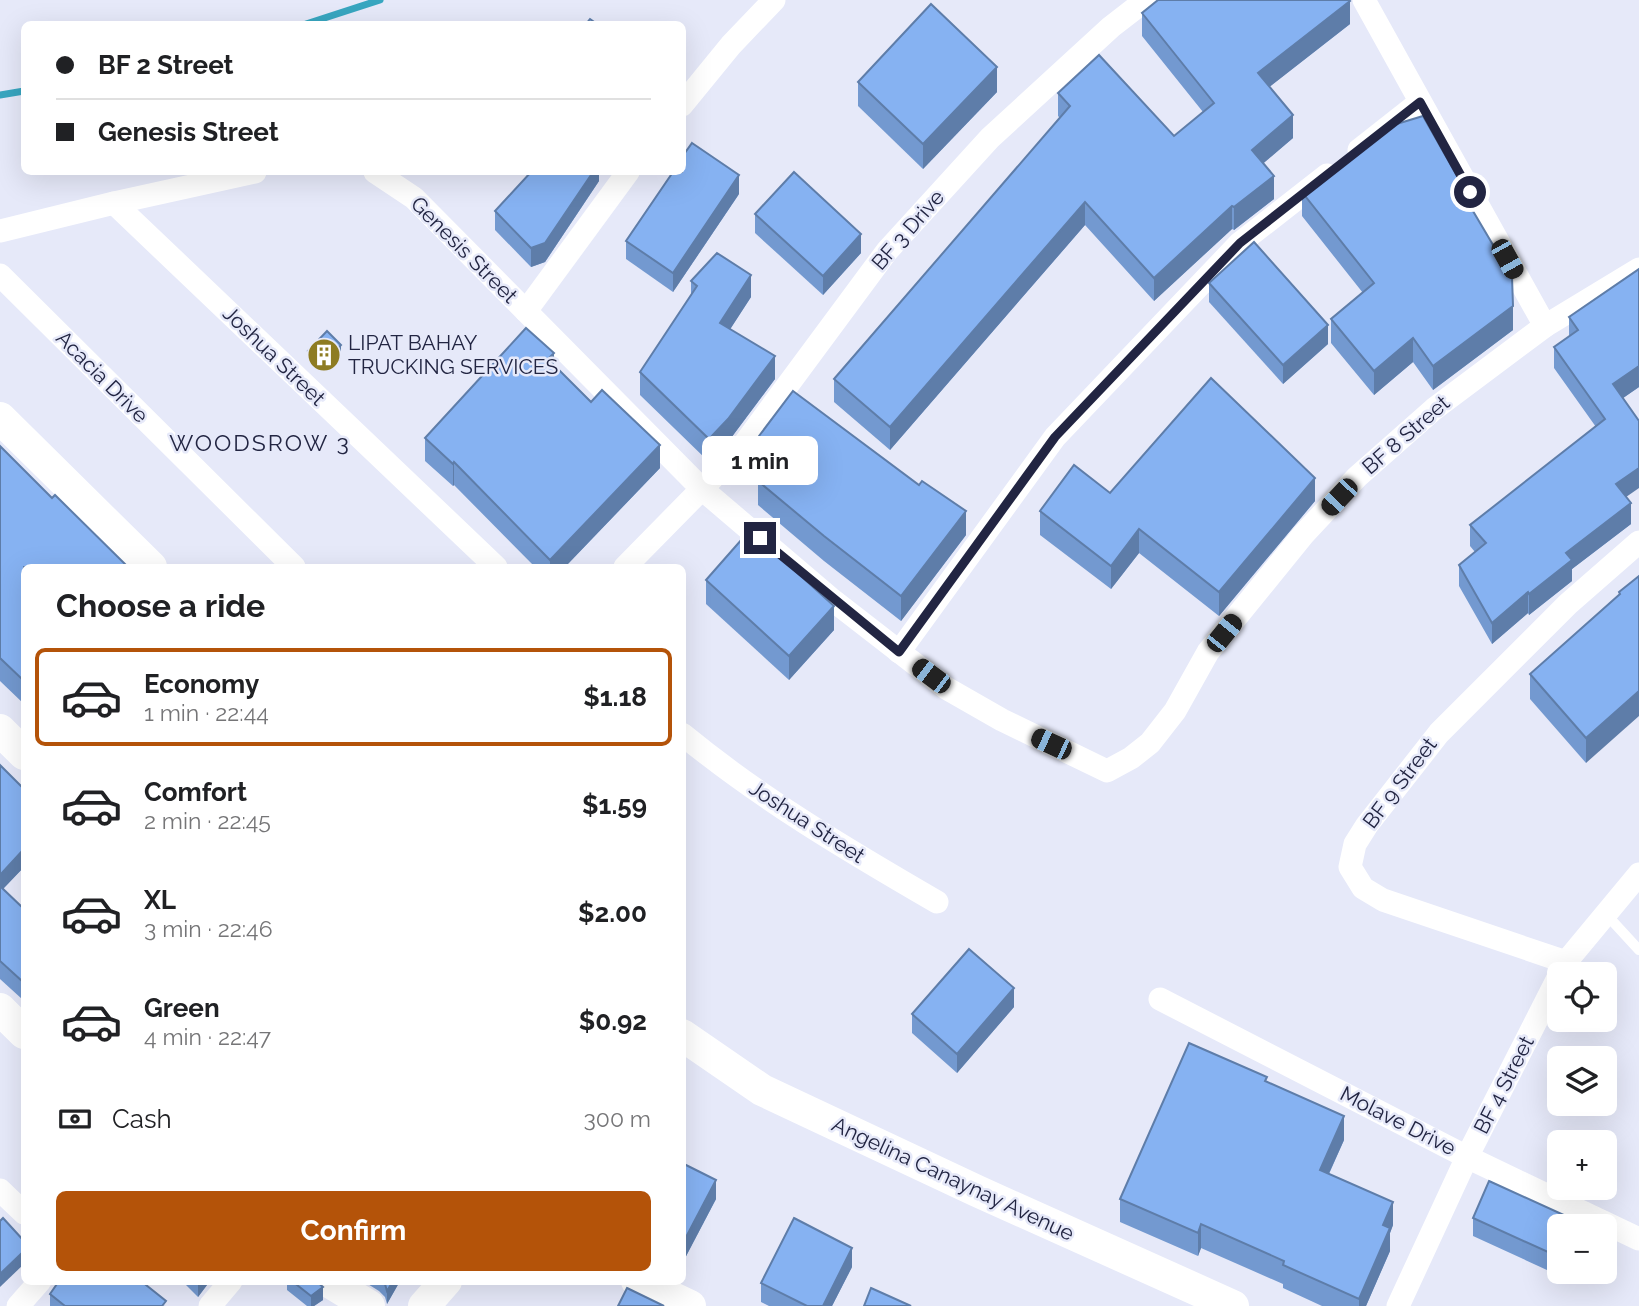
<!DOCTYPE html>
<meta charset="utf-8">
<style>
:root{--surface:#fff;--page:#f2f2f2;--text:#202124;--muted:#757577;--line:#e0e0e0;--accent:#b45309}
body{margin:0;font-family:Raleway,sans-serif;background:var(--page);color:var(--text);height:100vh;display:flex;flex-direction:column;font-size:26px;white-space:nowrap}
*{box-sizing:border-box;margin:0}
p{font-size:23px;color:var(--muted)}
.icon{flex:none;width:38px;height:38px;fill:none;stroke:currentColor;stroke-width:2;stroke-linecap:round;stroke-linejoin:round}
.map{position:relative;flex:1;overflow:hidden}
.sheet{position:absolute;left:21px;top:564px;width:665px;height:721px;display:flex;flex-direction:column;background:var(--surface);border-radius:10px;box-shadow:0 7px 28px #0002}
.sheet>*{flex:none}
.top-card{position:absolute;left:21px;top:21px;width:665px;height:154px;border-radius:10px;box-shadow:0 7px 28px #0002;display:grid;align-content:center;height:154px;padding:0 35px;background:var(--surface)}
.buttons{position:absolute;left:1547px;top:962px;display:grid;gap:14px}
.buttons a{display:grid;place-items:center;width:70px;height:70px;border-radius:10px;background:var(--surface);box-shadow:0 7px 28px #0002;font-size:35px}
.end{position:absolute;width:32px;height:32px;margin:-16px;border:9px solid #222542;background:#fff;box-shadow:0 0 0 4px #fff}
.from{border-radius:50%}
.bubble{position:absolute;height:49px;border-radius:10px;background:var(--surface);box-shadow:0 7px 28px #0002;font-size:23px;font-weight:700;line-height:49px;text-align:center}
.car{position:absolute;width:21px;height:42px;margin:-21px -10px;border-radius:9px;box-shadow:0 0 5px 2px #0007;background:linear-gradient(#222 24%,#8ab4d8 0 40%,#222 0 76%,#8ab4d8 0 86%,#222 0)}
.top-card b{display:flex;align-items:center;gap:24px;height:66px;font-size:26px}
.top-card b+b{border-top:2px solid var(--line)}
.top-card i{width:18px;height:18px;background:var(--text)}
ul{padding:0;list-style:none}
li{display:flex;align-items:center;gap:21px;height:98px;margin:0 14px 10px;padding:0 21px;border:4px solid transparent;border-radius:10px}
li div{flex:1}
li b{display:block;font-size:26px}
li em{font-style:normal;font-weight:700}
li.current{border-color:var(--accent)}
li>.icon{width:63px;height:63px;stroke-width:1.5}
h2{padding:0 35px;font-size:32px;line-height:84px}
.pay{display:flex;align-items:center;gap:18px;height:77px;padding:0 35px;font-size:26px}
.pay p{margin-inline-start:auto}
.button{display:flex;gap:14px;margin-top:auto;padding:14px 35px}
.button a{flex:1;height:80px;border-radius:10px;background:var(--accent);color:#fff;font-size:28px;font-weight:700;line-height:80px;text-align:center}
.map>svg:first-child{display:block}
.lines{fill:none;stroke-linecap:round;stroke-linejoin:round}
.stream{stroke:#38a6c0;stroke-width:7}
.lane{stroke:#fff;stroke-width:10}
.street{stroke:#fff;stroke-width:23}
.secondary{stroke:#fff;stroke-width:32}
.wall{fill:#7399d0}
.shaded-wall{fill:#5e7da9}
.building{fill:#86b2f2;stroke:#5e7da9;stroke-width:2}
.route{stroke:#222542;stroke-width:9}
.labels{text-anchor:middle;stroke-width:5;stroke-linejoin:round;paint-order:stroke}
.street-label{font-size:21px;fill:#222542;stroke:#e6e9f9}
.poi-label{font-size:21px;fill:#222542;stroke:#e6e9f9;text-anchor:start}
.neighbourhood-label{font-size:23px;letter-spacing:2px;fill:#222542;stroke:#e6e9f9}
</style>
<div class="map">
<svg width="1639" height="1306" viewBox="0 0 1639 1306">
<rect width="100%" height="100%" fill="#e6e9f9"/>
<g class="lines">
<!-- stream -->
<g class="stream">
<polyline points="306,24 380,0"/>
<polyline points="0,95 24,91"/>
</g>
<!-- lane -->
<polyline class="lane" points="1605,913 1639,950"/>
<!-- street -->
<g class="street">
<polyline points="1364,0 1545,326"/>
<polyline points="682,105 731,45 774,0"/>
<polyline points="1359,150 1420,102"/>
<polyline points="375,172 414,198 702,489 830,598 946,688 1002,720 1107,771 1131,758 1150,743 1175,711 1208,652 1303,535 1357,477 1434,409 1545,326 1639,269"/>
<polyline points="114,203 496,567"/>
<polyline points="0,231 114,203 255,172"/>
<polyline points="0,275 294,567"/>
<polyline points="526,311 628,172"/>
<polyline points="625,567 739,451 887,251 990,138 1111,27 1146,0"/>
<polyline points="899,652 1055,437 1240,243 1327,175"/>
<path d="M682 734C761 799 849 851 937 902"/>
<polyline points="1566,962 1383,900 1363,888 1350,867 1355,844 1367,825 1439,733 1568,604 1639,542"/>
<polyline points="1561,973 1566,962 1639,874"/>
<polyline points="1160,999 1467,1157 1639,1239"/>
<polyline points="0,1190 24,1213"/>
<polyline points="18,1306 40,1281"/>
<polyline points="210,1306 231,1281"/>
<polyline points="1398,1306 1467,1157 1559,976"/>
</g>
<!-- secondary -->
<g class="secondary">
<polyline points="0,418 151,567"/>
<polyline points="0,730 24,754"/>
<polyline points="0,1009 24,1033"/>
<polyline points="682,1035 762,1090 977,1191 1233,1306"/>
<polyline points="328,1281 369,1306"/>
<polyline points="637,1281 690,1306"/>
<polyline points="424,1306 446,1281"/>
</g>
</g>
<!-- wall -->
<g class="wall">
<polygon points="1142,13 1350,24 1269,87 1293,138 1263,163 1274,199 1234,230 1232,229 1154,301 1085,225 890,450 834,402 834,379 1060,118 1058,116 1058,93 1174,136 1203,112 1142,36"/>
<polygon points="858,82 997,92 923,169 858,106"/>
<polygon points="599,172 599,181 545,262 531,267 495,230 495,211"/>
<polygon points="1302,192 1473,211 1513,330 1433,390 1413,362 1374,395 1331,343 1331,319 1363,293 1302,216"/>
<polygon points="739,194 673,292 626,259 626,241"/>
<polygon points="755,214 861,253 823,295 755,233"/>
<polygon points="1639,269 1639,387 1623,398 1626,497 1631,524 1572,569 1572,581 1529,615 1528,613 1492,644 1459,586 1459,565 1475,552 1470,546 1470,525 1596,427 1554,368 1554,347 1569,337 1569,317"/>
<polygon points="691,281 751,297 730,329 775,379 728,442 709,462 640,395 640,372 691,296"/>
<polygon points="1209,283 1328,344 1283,384 1209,302"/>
<polygon points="308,351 341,352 322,371 308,357"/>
<polygon points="554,365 660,468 565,567 535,567 454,485 453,486 425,461 425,438"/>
<polygon points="759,436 966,535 901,621 824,561 758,505 758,481 768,467 759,461"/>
<polygon points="0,446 52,498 125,567 24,567 24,704 0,681"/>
<polygon points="1110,493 1315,501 1219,616 1139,553 1111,589 1040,535 1040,511"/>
<polygon points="1639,576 1586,763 1530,699 1530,674 1619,595 1619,592"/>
<polygon points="706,580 834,630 789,680 706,604"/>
<polygon points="0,765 22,787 24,785 24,867 3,889 24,909 22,999 0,979"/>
<polygon points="1014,1007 957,1073 912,1033 912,1014"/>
<polygon points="1344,1140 1329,1174 1393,1225 1390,1233 1390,1251 1366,1306 1322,1306 1283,1288 1283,1284 1201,1248 1198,1256 1120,1222 1120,1199"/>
<polygon points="682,1163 716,1199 684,1260 682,1259"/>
<polygon points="1473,1218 1577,1227 1559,1227 1559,1272 1562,1272 1560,1276 1473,1236"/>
<polygon points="852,1267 832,1306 769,1306 761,1302 761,1283"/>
<polygon points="182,1281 210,1281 198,1297"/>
<polygon points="287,1281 316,1281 323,1300 314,1306 307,1306 287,1290"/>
<polygon points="363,1281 400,1281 387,1304 385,1297 379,1291"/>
<polygon points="50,1294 166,1306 50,1306"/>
</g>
<!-- shaded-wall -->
<g class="shaded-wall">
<polygon points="1350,1 1350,24 1258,96 1258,73"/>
<polygon points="997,67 997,92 923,169 923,144"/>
<polygon points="1293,115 1293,138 1252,173 1252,150"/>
<polygon points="593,172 599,172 599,181 545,262 531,267 531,248"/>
<polygon points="739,175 739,194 673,292 673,273"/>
<polygon points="1274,176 1274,199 1234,230 1234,207"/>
<polygon points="1085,202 1085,225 890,450 890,427"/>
<polygon points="1232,206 1232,229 1154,301 1154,278"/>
<polygon points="861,234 861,253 823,295 823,276"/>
<polygon points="751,275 751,297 720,345 720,323"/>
<polygon points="1513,306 1513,330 1433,390 1433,366"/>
<polygon points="1328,325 1328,344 1283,384 1283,365"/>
<polygon points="1413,338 1413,362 1374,395 1374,371"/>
<polygon points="341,345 341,352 322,371 322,365"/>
<polygon points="554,353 554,376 548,359"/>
<polygon points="775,356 775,379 728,442 709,462 709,439"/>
<polygon points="1639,366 1639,387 1613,405 1613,384"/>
<polygon points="660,445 660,468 565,567 550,567 550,560"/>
<polygon points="454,462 454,485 453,486 453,464"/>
<polygon points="1639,468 1639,488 1616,504 1616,484"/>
<polygon points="1315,478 1315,501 1219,616 1219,592"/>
<polygon points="1631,503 1631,524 1572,569 1572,581 1529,615 1529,594 1566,553"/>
<polygon points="966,511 966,535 901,621 901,596"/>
<polygon points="1139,529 1139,553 1111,589 1111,566"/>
<polygon points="1528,592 1528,613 1492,644 1492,623"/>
<polygon points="834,606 834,630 789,680 789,656"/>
<polygon points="1639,691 1639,716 1586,763 1586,738"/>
<polygon points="24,849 24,867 2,890 0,899 0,875"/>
<polygon points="24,979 24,996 22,999 22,981"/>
<polygon points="1014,988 1014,1007 957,1073 957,1054"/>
<polygon points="1344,1116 1344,1140 1320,1193 1320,1170"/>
<polygon points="716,1180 716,1199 684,1260 684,1241"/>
<polygon points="1393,1202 1393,1225 1390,1233 1390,1251 1366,1306 1359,1306 1359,1299 1383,1225"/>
<polygon points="1201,1224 1201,1248 1198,1256 1198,1233"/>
<polygon points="852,1248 852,1267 832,1306 823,1306"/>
<polygon points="24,1251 24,1264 0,1287 0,1274"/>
<polygon points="200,1281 210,1281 198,1297 198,1283"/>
<polygon points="393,1281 400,1281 387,1304 387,1291"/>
<polygon points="323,1287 323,1300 314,1306 311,1306 311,1296"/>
</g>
<!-- building -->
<g class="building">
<polygon points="1158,0 1349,0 1350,1 1258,73 1293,115 1252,150 1274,176 1234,207 1232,206 1154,278 1085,202 890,427 834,379 1070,106 1058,93 1099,55 1174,136 1214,103 1142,13"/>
<polygon points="931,4 997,67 923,144 858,82"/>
<polygon points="590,19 597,24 586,24"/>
<polygon points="1423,116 1473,204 1470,206 1512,277 1513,306 1433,366 1413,338 1374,371 1331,319 1374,283 1302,192 1390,126"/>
<polygon points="692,143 739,175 673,273 626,241 673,172 682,172 682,157"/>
<polygon points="531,172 593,172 545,243 531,248 495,211"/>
<polygon points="794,172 861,234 823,276 755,214"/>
<polygon points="1254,242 1328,325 1283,365 1209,283"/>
<polygon points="717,253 751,275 720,323 775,356 728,419 709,439 640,372 697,286 691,281"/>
<polygon points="1639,269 1639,366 1613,384 1639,421 1639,468 1616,484 1631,503 1566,553 1572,560 1529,594 1528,592 1492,623 1459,565 1486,543 1470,525 1605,419 1554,347 1578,330 1569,317"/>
<polygon points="526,328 554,353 548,359 591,402 602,390 660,445 550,560 454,462 453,464 425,438"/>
<polygon points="327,331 341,345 322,365 308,351"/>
<polygon points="1211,378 1315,478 1219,592 1139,529 1111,566 1040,511 1074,465 1110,493"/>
<polygon points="793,391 919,485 922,481 966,511 901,596 824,536 758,481 779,451 759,436"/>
<polygon points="0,446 52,498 55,495 125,564 122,567 24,567 24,681 0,658"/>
<polygon points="750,530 834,606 789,656 706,580"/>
<polygon points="1639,576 1639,691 1586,738 1530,674 1620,594 1619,592"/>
<polygon points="0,765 22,787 24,785 24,849 0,875"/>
<polygon points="0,886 24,909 24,979 22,981 0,961"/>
<polygon points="969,949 1014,988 957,1054 912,1014"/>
<polygon points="1189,1043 1267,1077 1265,1081 1344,1116 1320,1170 1393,1202 1383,1225 1390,1228 1359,1299 1283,1265 1284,1261 1201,1224 1198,1233 1120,1199"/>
<polygon points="682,1163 716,1180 684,1241 682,1241"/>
<polygon points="1489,1181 1577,1221 1574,1227 1559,1227 1559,1257 1473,1218"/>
<polygon points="3,1218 24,1241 24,1251 0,1274 0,1221"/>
<polygon points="794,1218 852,1248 823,1306 807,1306 761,1283"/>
<polygon points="59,1281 141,1281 166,1301 162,1306 65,1306 50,1294"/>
<polygon points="292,1281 316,1281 323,1287 311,1296"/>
<polygon points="382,1281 393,1281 387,1291 385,1284"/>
<polygon points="627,1288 664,1306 618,1306"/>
<polygon points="871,1288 911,1306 864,1306"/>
</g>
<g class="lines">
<!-- route -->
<polyline class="route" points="760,538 899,652 1055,437 1240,243 1420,102 1470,192"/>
</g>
<!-- icons -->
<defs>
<symbol id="building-disc" viewBox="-11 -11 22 22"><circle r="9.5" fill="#8e7c22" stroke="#e6e9f9"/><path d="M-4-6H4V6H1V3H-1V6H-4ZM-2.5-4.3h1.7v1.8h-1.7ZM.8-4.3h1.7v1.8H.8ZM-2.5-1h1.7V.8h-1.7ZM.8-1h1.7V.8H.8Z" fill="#fff"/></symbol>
</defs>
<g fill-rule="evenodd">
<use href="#building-disc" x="305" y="336" width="38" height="38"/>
</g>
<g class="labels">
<!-- street labels -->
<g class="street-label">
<text transform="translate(908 230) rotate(-49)" y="7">BF 3 Drive</text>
<text transform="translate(464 250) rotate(45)" y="7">Genesis Street</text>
<text transform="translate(274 356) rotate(44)" y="7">Joshua Street</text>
<text transform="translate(102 377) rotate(45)" y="7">Acacia Drive</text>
<text transform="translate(1406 435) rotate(-41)" y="7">BF 8 Street</text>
<text transform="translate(1400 783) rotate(-53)" y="7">BF 9 Street</text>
<text transform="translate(807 822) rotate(33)" y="7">Joshua Street</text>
<text transform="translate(1504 1085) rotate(-63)" y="7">BF 4 Street</text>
<text transform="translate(1398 1121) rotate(27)" y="7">Molave Drive</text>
<text transform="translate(953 1179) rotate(25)" y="7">Angelina Canaynay Avenue</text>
</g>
<!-- poi labels -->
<g class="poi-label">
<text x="348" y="350">LIPAT BAHAY<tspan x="348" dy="24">TRUCKING SERVICES</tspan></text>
</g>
<!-- neighbourhood labels -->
<g class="neighbourhood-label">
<text x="260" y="451">WOODSROW 3</text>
</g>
</g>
</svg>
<div class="buttons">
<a><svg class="icon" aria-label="locate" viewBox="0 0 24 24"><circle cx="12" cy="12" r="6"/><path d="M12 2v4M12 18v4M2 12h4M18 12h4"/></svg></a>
<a><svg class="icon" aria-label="layers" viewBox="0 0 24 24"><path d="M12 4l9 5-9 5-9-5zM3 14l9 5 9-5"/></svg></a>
<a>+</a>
<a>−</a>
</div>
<i class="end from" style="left:1470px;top:192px"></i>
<i class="end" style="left:760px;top:538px"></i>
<div class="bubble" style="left:702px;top:436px;width:116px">1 min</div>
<i class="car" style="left:1507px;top:259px;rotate:151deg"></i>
<i class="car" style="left:1339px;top:497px;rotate:223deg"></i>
<i class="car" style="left:1224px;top:633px;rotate:39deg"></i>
<i class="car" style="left:931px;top:676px;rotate:307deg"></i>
<i class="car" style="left:1051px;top:744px;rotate:295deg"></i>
<div class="top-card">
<b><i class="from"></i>BF 2 Street</b>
<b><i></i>Genesis Street</b>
</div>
<section class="sheet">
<h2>Choose a ride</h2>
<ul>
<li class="current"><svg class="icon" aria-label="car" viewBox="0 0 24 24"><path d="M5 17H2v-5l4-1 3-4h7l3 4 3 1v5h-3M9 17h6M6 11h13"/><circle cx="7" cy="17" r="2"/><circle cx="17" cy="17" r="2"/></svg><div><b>Economy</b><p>1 min · 22:44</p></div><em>$1.18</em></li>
<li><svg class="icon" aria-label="car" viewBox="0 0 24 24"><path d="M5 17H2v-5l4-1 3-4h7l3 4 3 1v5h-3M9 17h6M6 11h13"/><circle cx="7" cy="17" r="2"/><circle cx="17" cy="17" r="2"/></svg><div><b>Comfort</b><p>2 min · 22:45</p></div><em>$1.59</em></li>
<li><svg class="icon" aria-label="car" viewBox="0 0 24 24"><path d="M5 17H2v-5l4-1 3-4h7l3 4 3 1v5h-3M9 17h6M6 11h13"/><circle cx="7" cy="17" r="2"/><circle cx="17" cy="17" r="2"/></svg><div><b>XL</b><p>3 min · 22:46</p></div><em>$2.00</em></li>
<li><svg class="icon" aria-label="car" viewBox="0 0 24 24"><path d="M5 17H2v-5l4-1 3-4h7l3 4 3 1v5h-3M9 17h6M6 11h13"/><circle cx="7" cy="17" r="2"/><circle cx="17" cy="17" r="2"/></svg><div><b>Green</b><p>4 min · 22:47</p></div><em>$0.92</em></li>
</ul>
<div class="pay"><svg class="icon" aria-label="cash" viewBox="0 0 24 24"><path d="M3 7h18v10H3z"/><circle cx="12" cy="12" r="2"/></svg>Cash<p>300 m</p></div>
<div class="button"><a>Confirm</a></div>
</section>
</div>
